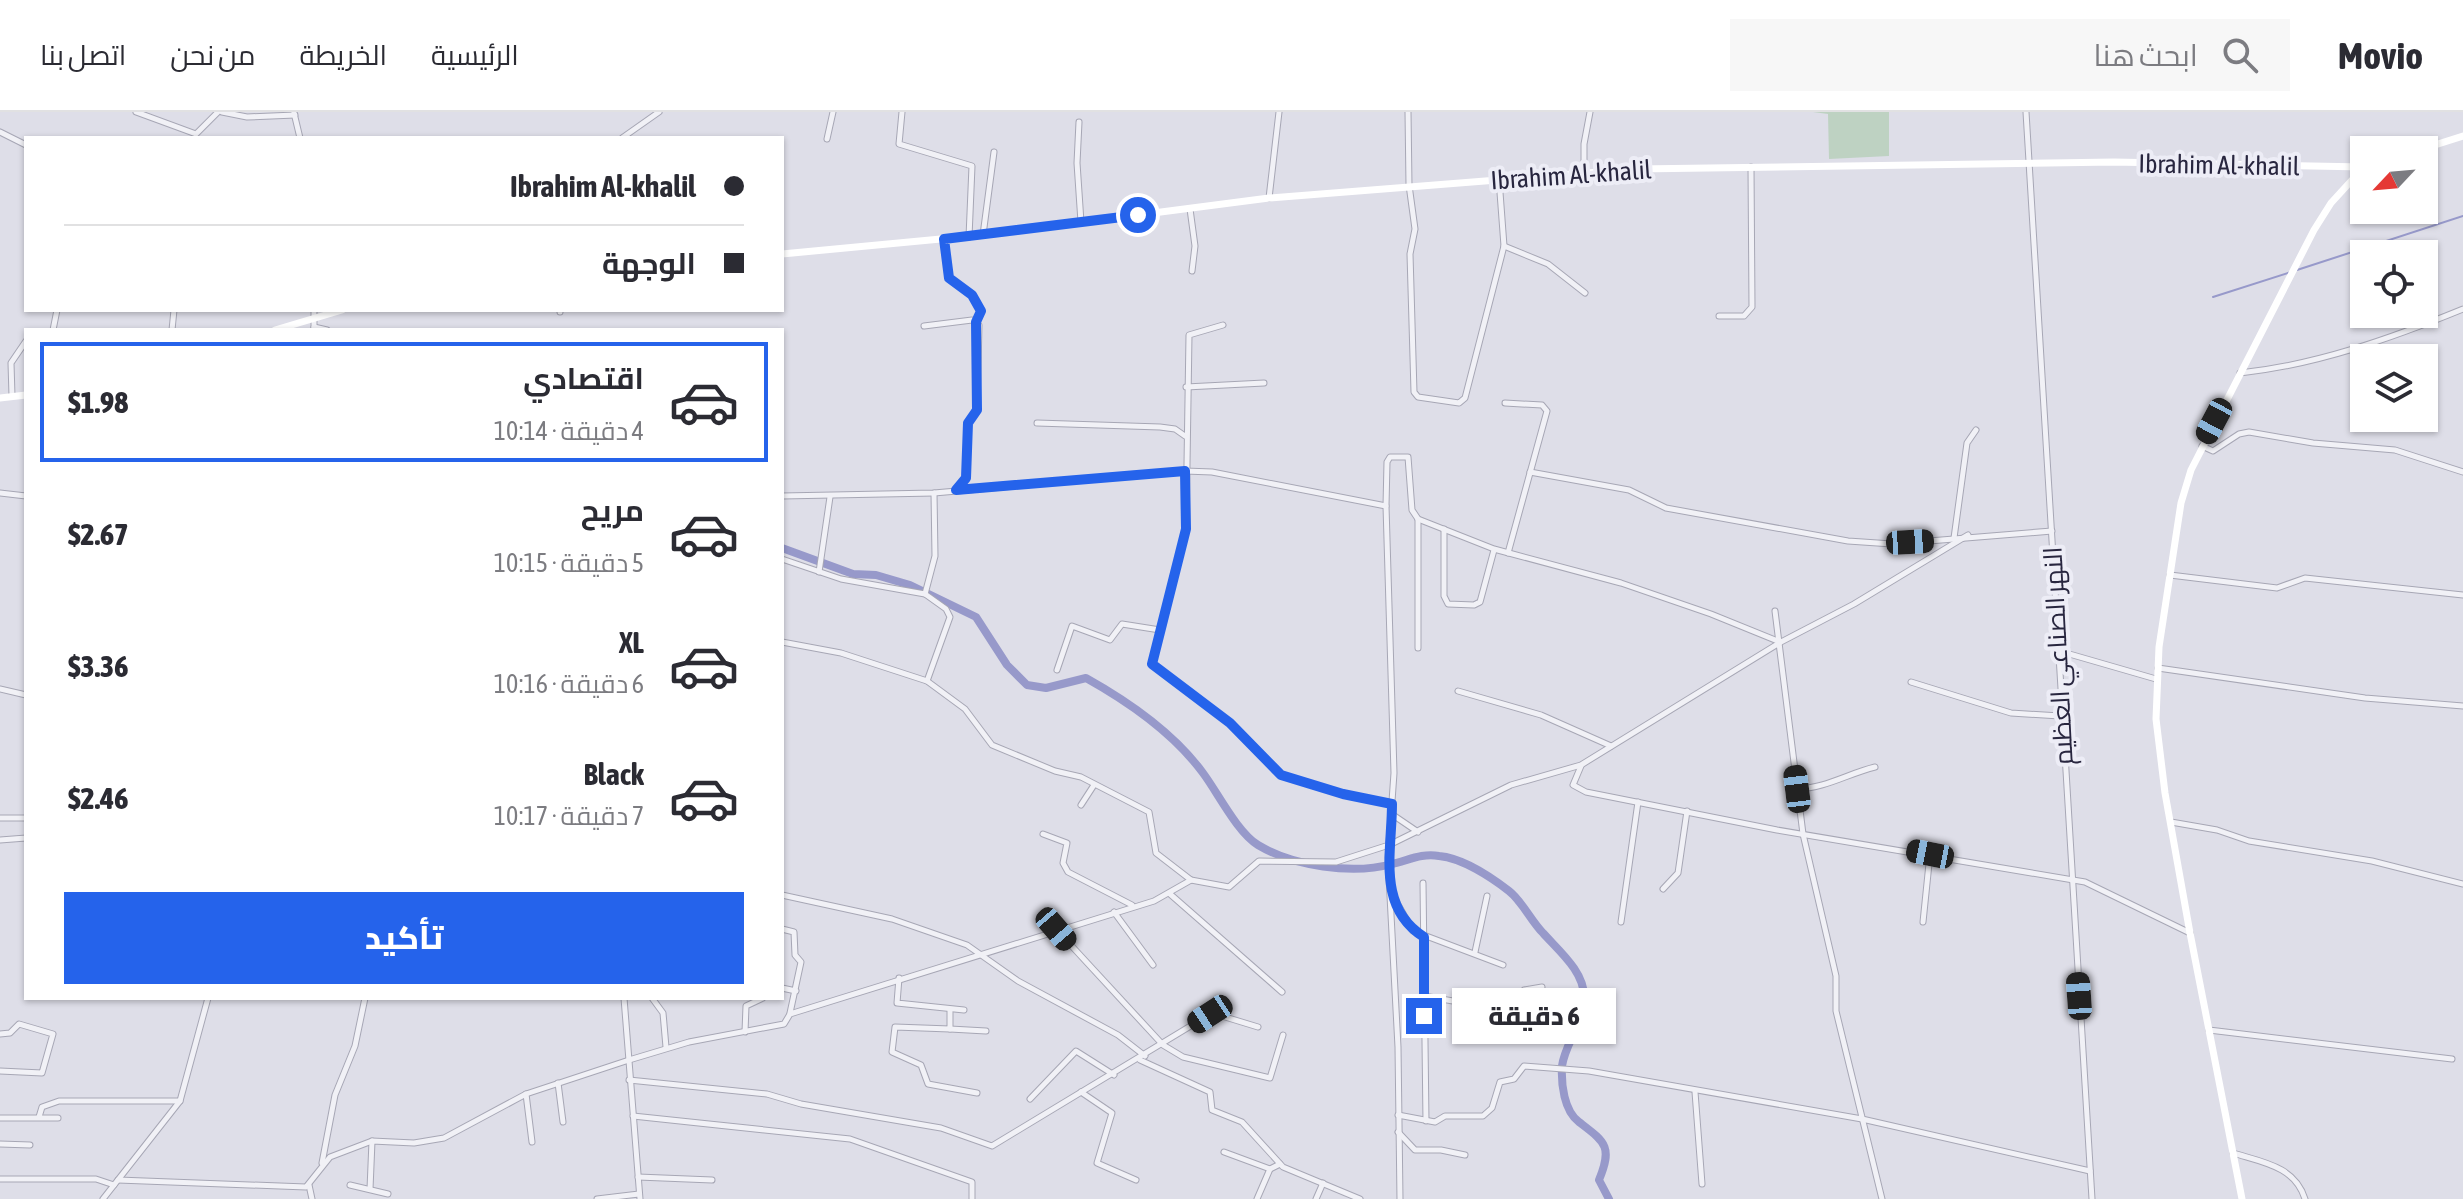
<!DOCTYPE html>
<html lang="ar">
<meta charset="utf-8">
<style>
:root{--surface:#fff;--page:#f7f7f7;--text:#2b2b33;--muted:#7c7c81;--line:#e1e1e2;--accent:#2563eb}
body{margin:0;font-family:"Asap Condensed",Cairo,sans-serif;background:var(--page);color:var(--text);direction:rtl;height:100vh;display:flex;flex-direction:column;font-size:30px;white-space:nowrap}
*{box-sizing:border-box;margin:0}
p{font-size:26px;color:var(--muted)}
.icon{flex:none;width:44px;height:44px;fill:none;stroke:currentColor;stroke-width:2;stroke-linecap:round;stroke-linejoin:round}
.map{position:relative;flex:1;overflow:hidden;direction:ltr}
.panel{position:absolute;left:24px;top:216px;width:760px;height:672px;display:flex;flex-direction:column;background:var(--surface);border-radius:0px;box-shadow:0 2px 6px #0004;direction:rtl}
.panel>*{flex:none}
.top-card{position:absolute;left:24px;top:24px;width:760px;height:176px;border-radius:0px;box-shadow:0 2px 6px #0004;direction:rtl;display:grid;align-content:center;height:176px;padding:0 40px;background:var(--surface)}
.needle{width:52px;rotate:244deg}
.fabs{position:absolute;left:2350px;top:24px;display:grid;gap:16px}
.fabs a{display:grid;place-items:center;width:88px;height:88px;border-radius:0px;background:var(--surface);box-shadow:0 2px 6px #0004;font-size:40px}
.end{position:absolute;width:36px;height:36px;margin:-18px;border:10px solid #2563eb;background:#fff;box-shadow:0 0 0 4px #fff}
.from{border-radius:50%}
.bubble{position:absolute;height:56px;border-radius:0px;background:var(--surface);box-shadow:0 2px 6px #0004;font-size:26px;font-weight:800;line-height:56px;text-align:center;direction:rtl}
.car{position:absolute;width:24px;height:48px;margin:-24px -12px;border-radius:10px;box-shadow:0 0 6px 2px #0007;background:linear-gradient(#222 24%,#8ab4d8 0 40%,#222 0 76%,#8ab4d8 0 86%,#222 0)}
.top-card b{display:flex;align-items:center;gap:28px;height:76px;font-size:30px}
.top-card b+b{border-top:2px solid var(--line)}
.top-card i{width:20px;height:20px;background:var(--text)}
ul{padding:14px 0 0;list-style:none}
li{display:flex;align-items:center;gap:24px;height:120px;margin:0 16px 12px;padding:0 24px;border:4px solid transparent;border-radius:0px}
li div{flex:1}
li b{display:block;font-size:30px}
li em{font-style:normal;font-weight:800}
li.active{border-color:var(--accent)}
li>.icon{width:72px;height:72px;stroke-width:1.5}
.cta{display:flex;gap:16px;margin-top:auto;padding:16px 40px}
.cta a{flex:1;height:92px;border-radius:0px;background:var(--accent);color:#fff;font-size:32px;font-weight:800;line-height:92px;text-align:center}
header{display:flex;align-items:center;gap:48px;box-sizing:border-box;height:112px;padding:0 40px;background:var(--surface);border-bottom:2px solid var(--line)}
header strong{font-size:38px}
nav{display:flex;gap:44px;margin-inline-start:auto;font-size:28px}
.search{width:560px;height:72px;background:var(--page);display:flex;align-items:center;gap:20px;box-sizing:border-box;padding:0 28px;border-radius:0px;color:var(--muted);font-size:30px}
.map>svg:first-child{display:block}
.green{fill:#bed2c2}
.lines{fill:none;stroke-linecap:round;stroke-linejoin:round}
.stream{stroke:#9799ca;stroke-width:2}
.river{stroke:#9799ca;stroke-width:8}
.street-casing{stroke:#a7a7b5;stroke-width:7}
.street{stroke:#f1f1f6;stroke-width:5}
.secondary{stroke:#fff;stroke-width:7}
.route{stroke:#2563eb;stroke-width:10}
.labels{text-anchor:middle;stroke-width:8;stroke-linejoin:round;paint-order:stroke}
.street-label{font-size:26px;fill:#28263f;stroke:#ededf6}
</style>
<header>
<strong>Movio</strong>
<div class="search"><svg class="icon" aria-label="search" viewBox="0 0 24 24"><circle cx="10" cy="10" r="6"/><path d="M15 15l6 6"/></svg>ابحث هنا</div>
<nav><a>الرئيسية</a><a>الخريطة</a><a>من نحن</a><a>اتصل بنا</a></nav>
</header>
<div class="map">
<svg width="2463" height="1087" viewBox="0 0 2463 1087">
<rect width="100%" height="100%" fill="#dedee8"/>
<!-- green -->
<polygon class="green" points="1813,0 1889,0 1889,44 1829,47 1828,2"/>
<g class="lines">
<!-- stream -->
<g class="stream">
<polyline points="2297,158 2463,104"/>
<polyline points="2213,185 2291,160"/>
</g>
<!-- river -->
<path class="river" d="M782 436 853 462 876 463 910 473 976 505 1007 553 1027 573 1046 576 1086 566C1129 590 1173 620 1203 661 1218 681 1237 720 1258 733 1293 754 1352 763 1392 752 1409 748 1422 741 1439 744 1462 746 1491 765 1509 779 1522 789 1531 809 1543 821 1559 839 1585 860 1584 886 1583 912 1565 932 1562 954 1561 972 1564 999 1579 1010 1605 1030 1613 1034 1599 1068L1609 1087"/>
<defs>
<g id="street">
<polyline points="136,0 196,22 218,0"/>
<polyline points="222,0 247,5 295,3"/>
<polyline points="902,0 899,32 972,54 969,125"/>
<polyline points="1408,0 1409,73 1415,117 1410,142 1414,280 1418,285 1459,291 1465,286 1504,134 1499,67"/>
<polyline points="2026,0 2092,1087"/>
<polyline points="294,1 300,26"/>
<polyline points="1079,10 1077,51 1081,110"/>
<polyline points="0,20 26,33"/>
<polyline points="622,26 659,0"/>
<polyline points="827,27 833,0"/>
<polyline points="1584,61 1584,32 1590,0"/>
<polyline points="1269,86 1279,0"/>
<polyline points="1190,97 1195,134 1192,159"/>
<polyline points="983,123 994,40"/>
<polyline points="944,127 949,166 972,183 981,199 976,210"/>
<polyline points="1504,134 1548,152 1585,181"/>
<polyline points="560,198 560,200"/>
<polyline points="1719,204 1744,204 1752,195 1751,55"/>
<polyline points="1223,213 1189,223 1186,417 1152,552 1230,611 1281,663 1343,682 1392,692"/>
<polyline points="924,214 972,208 979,213 977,298 968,311 966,366 956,378"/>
<polyline points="314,215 327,218"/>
<polyline points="53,218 57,198"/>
<polyline points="172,218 174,198"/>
<polyline points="314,218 314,198"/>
<path d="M2240 261C2316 253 2392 226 2463 197"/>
<polyline points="1186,275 1264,271"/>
<polyline points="12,284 11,251 26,229"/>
<polyline points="1505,291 1542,293 1547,299 1508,441"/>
<polyline points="1037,311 1160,315 1175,317 1185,324"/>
<polyline points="2202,334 2213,339 2239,322 2249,320 2313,331 2395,338 2463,360"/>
<polyline points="1530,360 1629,378 1666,396 1848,429 1892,432 2052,419"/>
<polyline points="0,381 26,384"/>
<polyline points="782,384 934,381 1185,359 1212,360 1386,394 1387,350 1390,345 1408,345 1412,398 1418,407 1418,536"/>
<polyline points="1386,394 1394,661 1388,746 1398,935 1400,1087"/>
<polyline points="1418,407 1494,437 1621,471 1711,502 1780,530"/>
<polyline points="1444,417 1444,484 1448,492 1474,493 1480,490 1494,438"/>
<polyline points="1954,426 1967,331 1976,318"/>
<polyline points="782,447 841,467 925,482 935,444 934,381"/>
<polyline points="819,460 830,385"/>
<polyline points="2170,463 2277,476 2305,466 2463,483"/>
<polyline points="925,482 946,497 950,505 927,569"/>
<polyline points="1775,499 1803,722 1836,864 1836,899 1882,1087"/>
<polyline points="782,530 841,541 927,569 965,597 992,633 1055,659 1081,665 1149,700 1156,741 1191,768 1229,775 1259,749 1336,750 1389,733 1511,673 1581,653 1781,530 1854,492 1968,423"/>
<polyline points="2059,539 2156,567"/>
<polyline points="2158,556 2365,586 2463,594"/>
<polyline points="1057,558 1072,514 1110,528 1122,512 1160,518"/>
<polyline points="1911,570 2011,601 2060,604"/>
<polyline points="0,577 26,583"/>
<polyline points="1458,579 1541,603 1611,634"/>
<polyline points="1581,654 1573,673 1586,680 1777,718 2085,770 2190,821"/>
<path d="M1797 677C1826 676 1847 662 1875 655"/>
<polyline points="1081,693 1094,673"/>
<polyline points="1393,703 1418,720"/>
<polyline points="0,706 26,706"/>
<polyline points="2171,710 2217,718 2249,729 2372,749 2463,772"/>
<polyline points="1043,722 1067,731 1063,751 1068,760 1132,793"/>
<polyline points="0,728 26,726"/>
<polyline points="1423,771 1426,1009"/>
<polyline points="1663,777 1678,761 1687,699"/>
<polyline points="1170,782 1282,880"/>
<polyline points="1392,782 1413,819 1503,853"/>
<polyline points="782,783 892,807 967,833 1018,869 1118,923 1145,944"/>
<polyline points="1114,800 1153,853"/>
<polyline points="1621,810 1638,690"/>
<polyline points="1923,810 1930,742"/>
<polyline points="782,817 794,820 795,843 801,850 790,901"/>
<polyline points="1056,817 1163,933 1183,945 1270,966 1283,923"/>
<polyline points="1475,840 1487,784"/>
<polyline points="899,866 897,891 964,898"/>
<polyline points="782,876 796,879"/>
<polyline points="1424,884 1476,893 1507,911 1524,878 1542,875"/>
<polyline points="624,886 640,1087"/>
<polyline points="652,886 663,901 666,935"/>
<polyline points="950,898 950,917 895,915 892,940 921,953 928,972 977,981"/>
<polyline points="950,917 986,919"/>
<polyline points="2209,918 2452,947"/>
<polyline points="745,920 746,894 763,886"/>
<polyline points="0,922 10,921 19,912 53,922 42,961 0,959"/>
<polyline points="1140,948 1210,980 1212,998 1242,1010 1283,1055 1360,1087"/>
<polyline points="629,968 767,982 801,992 941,1016 992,1034 1212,901 1258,915"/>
<polyline points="558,971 563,1010"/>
<polyline points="1081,980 1112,1001 1097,1051 1136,1068"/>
<polyline points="1695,980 1702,1072"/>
<polyline points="526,982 532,1030"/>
<polyline points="1030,987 1076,939 1114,963"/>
<polyline points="1398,1003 1435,1010 1445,1004 1483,1004 1492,996 1500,970 1514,967 1524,954 1589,959 1862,1007 2090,1059"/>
<polyline points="633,1004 850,1027 972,1070 972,1087"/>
<polyline points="39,1005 42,995 59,989 180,989"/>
<polyline points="0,1006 58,1006"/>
<polyline points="1398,1020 1415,1038 1441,1038 1465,1043"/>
<polyline points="0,1032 30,1033"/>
<polyline points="1224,1040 1270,1057 1280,1052"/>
<path d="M2233 1041C2262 1050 2295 1054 2305 1087"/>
<polyline points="322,1051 335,983 355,934 365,886"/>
<polyline points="638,1065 712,1068"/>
<polyline points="0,1067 96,1067 114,1073"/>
<polyline points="118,1068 306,1075 330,1045 372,1029 414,1031 444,1026 526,982 629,948 689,930 784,912 790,902 1154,789 1191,768"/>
<polyline points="309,1073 312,1087"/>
<polyline points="350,1073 388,1082"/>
<polyline points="370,1077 372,1029"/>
<polyline points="103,1087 180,989 208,886"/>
<polyline points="597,1087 639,1082"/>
<polyline points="1257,1087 1270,1057"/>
<polyline points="1316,1087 1323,1071"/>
</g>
</defs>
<!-- street casing -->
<use href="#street" class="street-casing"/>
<!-- street -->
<use href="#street" class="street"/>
<!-- secondary -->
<g class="secondary">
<polyline points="2419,38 2463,24"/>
<polyline points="782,142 983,123 1269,86 1637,57 2114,50 2364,55"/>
<polyline points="275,218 342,198"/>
<polyline points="0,286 26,283"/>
<polyline points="2242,1087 2190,821 2165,681 2156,607 2159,535 2181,391 2191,358 2314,118 2331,91 2363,56"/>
</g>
</g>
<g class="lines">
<!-- route -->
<path class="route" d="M1138 103 944 127 949 166 972 183 981 199 976 210 977 298 968 311 966 366 956 378 1185 359 1186 417 1152 552 1230 611 1281 663 1343 682 1392 692C1392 739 1376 795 1424 825V904"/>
</g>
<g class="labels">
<!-- street labels -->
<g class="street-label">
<text transform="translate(2219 53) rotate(1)" y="9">Ibrahim Al-khalil</text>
<text transform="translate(1571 63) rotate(-4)" y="9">Ibrahim Al-khalil</text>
<text transform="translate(2058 544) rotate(-93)" y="9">النهر الصناعي العظيم</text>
</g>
</g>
</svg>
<div class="fabs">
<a><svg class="needle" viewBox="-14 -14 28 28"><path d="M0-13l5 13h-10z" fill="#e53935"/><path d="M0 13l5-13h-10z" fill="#7c7c81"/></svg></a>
<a><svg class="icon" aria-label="locate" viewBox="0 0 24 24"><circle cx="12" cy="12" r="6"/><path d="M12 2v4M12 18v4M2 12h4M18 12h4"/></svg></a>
<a><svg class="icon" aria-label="layers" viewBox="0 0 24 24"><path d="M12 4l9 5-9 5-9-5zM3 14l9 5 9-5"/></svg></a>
</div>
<i class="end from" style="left:1138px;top:103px"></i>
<i class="end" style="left:1424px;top:904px"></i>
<div class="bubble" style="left:1452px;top:876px;width:164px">6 دقيقة</div>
<i class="car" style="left:2214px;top:309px;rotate:208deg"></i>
<i class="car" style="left:1910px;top:430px;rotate:87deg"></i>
<i class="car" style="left:1797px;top:677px;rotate:353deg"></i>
<i class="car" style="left:1930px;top:742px;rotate:281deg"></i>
<i class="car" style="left:1056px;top:817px;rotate:139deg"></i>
<i class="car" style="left:2079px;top:884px;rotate:356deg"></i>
<i class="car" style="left:1210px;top:902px;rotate:237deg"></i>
<div class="top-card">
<b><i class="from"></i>Ibrahim Al-khalil</b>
<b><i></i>الوجهة</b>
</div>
<section class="panel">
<ul>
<li class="active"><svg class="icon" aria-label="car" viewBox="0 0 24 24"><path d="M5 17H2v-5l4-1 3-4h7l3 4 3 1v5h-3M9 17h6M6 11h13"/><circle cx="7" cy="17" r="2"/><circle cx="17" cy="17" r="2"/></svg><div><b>اقتصادي</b><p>4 دقيقة · 10:14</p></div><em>$1.98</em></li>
<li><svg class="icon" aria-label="car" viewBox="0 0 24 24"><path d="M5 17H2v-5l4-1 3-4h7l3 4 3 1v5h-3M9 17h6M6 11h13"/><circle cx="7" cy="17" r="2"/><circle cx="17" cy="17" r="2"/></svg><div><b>مريح</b><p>5 دقيقة · 10:15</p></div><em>$2.67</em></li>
<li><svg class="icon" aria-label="car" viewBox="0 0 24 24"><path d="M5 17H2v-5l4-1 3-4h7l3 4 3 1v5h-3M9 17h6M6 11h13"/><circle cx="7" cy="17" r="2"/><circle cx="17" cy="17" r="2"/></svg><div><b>XL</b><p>6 دقيقة · 10:16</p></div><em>$3.36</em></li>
<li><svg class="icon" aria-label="car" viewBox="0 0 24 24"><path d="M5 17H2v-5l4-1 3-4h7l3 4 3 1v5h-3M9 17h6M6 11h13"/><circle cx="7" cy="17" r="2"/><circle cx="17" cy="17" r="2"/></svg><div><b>Black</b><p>7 دقيقة · 10:17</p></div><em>$2.46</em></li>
</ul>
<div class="cta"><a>تأكيد</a></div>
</section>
</div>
